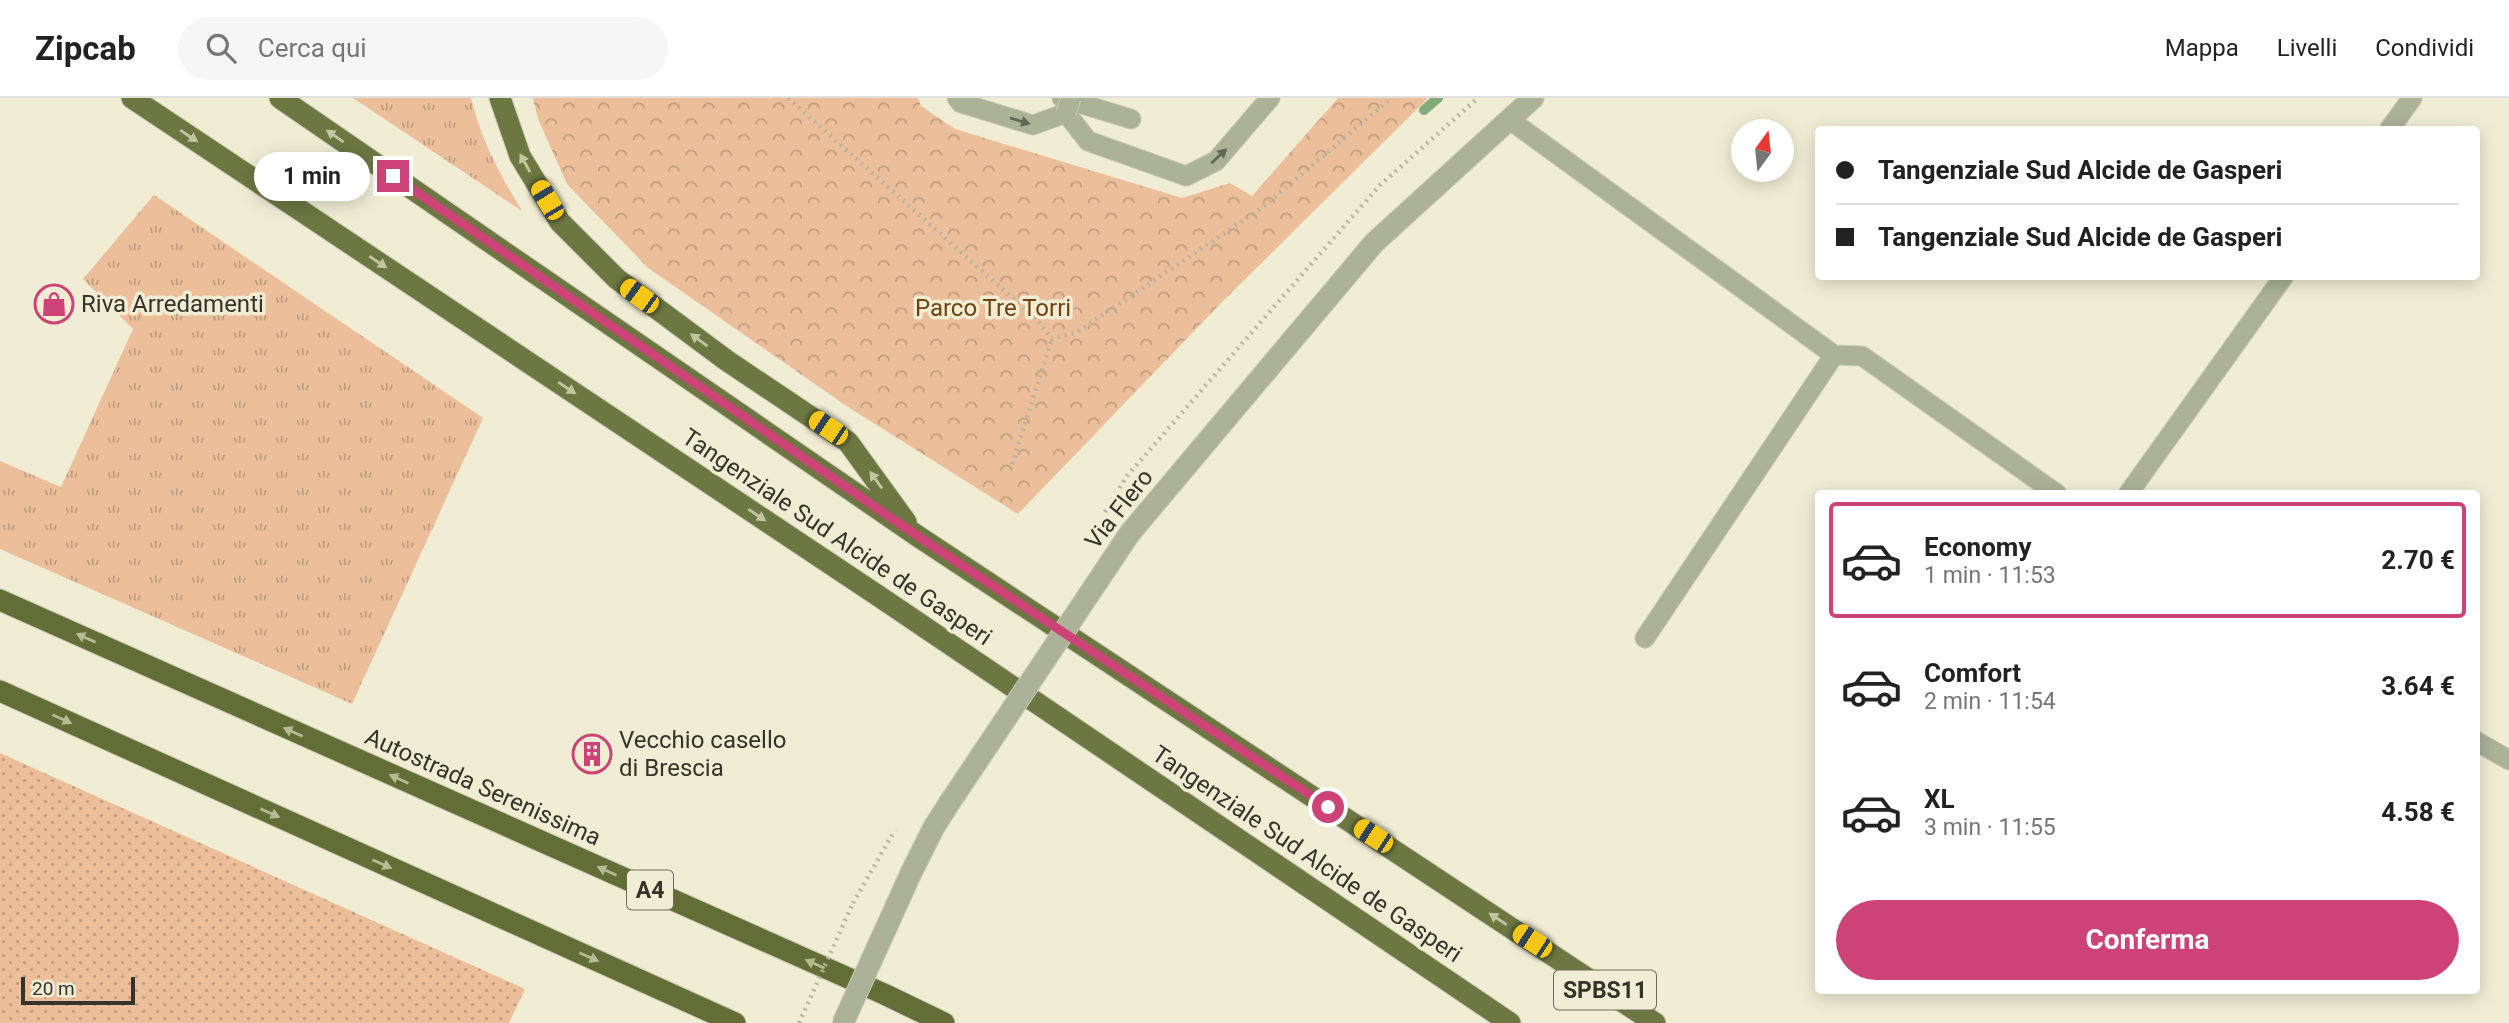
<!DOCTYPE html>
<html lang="it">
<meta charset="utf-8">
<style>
:root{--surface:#fff;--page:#f6f6f6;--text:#222;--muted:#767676;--line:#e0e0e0;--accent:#ce4377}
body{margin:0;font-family:Roboto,sans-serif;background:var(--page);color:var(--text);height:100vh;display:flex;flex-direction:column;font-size:26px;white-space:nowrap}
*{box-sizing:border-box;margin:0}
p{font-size:23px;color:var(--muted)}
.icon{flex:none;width:38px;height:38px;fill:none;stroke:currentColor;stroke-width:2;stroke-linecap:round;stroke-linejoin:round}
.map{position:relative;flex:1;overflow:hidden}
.drawer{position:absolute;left:1815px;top:392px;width:665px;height:504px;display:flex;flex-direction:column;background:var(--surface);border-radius:7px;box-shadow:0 4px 18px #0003}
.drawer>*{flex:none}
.top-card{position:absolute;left:1815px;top:28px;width:665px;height:154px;border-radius:7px;box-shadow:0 4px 18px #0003;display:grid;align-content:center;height:154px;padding:0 21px;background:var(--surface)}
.needle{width:46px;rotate:15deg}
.controls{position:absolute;left:1731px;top:21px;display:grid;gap:14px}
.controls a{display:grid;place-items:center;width:63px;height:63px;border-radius:50%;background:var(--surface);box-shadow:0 4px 18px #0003;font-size:35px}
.scale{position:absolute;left:21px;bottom:18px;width:114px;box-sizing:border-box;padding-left:7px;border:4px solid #35332a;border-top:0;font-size:19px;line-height:24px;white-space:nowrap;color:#35332a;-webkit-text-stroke:5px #f1edd5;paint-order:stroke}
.end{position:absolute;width:32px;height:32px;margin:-16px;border:9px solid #ce4377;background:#fff;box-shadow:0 0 0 4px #fff}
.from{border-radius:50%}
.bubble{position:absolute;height:49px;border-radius:24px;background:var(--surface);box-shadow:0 4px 18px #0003;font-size:23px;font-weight:700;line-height:49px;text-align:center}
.car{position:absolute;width:21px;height:42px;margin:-21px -10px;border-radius:9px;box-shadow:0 0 5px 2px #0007;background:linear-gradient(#f5c518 24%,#345 0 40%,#f5c518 0 76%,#345 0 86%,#f5c518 0)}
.top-card b{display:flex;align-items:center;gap:24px;height:66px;font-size:26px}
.top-card b+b{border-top:2px solid var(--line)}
.top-card i{width:18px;height:18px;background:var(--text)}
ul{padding:12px 0 0;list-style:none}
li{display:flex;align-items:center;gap:21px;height:116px;margin:0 14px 10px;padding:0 7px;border:4px solid transparent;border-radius:7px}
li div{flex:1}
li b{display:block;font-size:26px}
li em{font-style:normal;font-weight:700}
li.active{border-color:var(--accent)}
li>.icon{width:63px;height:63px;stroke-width:1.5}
.primary-button{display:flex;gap:14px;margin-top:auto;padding:14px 21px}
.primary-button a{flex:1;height:80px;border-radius:42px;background:var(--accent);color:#fff;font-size:28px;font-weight:700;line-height:80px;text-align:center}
header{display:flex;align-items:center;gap:42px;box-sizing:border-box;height:98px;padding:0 35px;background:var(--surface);border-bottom:2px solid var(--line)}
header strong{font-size:33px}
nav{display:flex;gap:38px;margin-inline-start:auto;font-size:24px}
.search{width:490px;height:63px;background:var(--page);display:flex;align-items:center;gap:18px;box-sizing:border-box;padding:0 24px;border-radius:38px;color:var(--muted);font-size:26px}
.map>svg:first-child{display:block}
.grass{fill:url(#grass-tufts)}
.park{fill:url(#park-crowns)}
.garden{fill:url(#garden-dots)}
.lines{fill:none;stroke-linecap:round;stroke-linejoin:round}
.stream{stroke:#85ab79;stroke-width:10}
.service-casing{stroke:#cbc8b3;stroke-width:21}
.tertiary-casing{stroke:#cbc8b3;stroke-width:23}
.trunk-casing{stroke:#cbc8b3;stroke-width:23}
.motorway-casing{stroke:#cbc8b3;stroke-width:23}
.path{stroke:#b6b3a0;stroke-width:4.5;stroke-dasharray:2 5;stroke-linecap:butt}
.service{stroke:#abb298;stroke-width:19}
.tertiary{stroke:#abb298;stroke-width:21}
.trunk{stroke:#6c7742;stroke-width:21}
.motorway{stroke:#626e35;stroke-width:21}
.service-bridge-casing{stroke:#cbc8b3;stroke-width:21;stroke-linecap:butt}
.tertiary-bridge-casing{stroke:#cbc8b3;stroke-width:23;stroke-linecap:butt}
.path-bridge{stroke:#b6b3a0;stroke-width:4.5;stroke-dasharray:2 5;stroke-linecap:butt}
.service-bridge{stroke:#abb298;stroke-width:19}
.tertiary-bridge{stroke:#abb298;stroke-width:21}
.oneway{fill:#646656}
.oneway2{fill:#c2c4a2}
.oneway3{fill:#b8ba95}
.route{stroke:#ce4377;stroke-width:9}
.labels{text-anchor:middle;stroke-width:7;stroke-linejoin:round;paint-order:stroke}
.shield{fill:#f1edd5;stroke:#6d6b5d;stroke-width:2}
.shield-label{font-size:23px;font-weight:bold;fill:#35332a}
.poi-label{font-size:24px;fill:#35332a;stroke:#f1edd5;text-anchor:start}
.park-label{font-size:24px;fill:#714110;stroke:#f1edd5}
.street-label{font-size:24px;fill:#35332a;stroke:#f1edd5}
</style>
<header>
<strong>Zipcab</strong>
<div class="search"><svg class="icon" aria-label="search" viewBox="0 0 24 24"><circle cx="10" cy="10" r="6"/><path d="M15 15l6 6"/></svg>Cerca qui</div>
<nav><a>Mappa</a><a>Livelli</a><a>Condividi</a></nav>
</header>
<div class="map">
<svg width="2509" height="925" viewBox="0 0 2509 925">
<defs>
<pattern id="grass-tufts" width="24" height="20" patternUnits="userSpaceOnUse" patternTransform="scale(1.75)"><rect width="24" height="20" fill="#ecbf9a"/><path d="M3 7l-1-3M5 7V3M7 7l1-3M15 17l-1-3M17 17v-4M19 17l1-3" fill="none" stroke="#c09c7e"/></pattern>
<pattern id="park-crowns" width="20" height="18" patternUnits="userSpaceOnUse" patternTransform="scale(1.75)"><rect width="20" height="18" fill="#ecbf9a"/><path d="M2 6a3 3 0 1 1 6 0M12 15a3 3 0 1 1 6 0" fill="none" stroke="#c09c7e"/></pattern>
<pattern id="garden-dots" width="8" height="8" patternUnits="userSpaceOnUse" patternTransform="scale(1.75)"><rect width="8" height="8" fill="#ecbf9a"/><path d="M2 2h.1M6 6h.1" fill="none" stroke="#c09c7e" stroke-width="1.8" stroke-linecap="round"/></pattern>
</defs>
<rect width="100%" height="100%" fill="#f1edd5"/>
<!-- grass -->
<g class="grass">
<path d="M353 0H471C481 42 500 77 522 113Z"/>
<polygon points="154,97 483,320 352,606 0,451 0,363 61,389 133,231 83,181"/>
</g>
<!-- park -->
<polygon class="park" points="533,0 918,0 921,8 955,31 1182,100 1230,85 1252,98 1338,0 1428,0 1221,205 1018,416 848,309 648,170 567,86 538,21"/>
<!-- garden -->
<polygon class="garden" points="0,655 525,891 509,925 0,925"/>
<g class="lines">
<!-- stream -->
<polyline class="stream" points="1424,12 1438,0"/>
<defs>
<g id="service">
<polyline points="957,0 961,5 1033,27 1066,15 1088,43 1186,78 1216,63 1270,0"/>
<polyline points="1062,0 1131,21"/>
<polyline points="1510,22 1834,257 1862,258 2057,396"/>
<polyline points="2389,32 2412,0"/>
<polyline points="2128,396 2284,178"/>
<polyline points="1645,540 1834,257"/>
<polyline points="2476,643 2509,662"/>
</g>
<g id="tertiary">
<polyline points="1130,435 1374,145 1533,0"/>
<polyline points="911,775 934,729 950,704"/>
</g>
<g id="trunk">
<polyline points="132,0 880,499 1510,925"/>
<polyline points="280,0 916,437 1655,925"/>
<polyline points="500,0 520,58 560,124 617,181 726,262 848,344 906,424"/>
</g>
<g id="motorway">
<polyline points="0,502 884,896 944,925"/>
<polyline points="0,593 735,925"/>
</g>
</defs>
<!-- service casing -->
<use href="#service" class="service-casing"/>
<!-- tertiary casing -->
<use href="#tertiary" class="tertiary-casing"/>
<!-- trunk casing -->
<use href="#trunk" class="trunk-casing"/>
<!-- motorway casing -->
<use href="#motorway" class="motorway-casing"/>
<!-- path -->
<g class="path">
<polyline points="788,0 1036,221 1052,241 1077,234 1259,112 1392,0"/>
<polyline points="1012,366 1052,241"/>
<polyline points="1105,414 1127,378 1379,88 1478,0"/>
<polyline points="853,805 895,732"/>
</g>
<!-- service -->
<use href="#service" class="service"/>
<!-- tertiary -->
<use href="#tertiary" class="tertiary"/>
<!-- trunk -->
<use href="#trunk" class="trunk"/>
<!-- motorway -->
<use href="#motorway" class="motorway"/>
<defs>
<polyline id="service-bridge" points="1066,15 1071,0"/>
<g id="tertiary-bridge">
<polyline points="950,704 1130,435"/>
<polyline points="843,925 911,775"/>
</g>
</defs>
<!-- service-bridge casing -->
<use href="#service-bridge" class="service-bridge-casing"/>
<!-- tertiary-bridge casing -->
<use href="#tertiary-bridge" class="tertiary-bridge-casing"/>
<!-- path-bridge -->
<polyline class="path-bridge" points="799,925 853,805"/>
<!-- service-bridge -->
<use href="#service-bridge" class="service-bridge"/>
<!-- tertiary-bridge -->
<use href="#tertiary-bridge" class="tertiary-bridge"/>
</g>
<!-- one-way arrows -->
<defs><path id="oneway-solid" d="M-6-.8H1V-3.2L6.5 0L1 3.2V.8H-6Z" transform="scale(1.75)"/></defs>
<g class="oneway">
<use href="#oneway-solid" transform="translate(1020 23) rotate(17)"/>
<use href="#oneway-solid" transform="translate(1219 58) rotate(-43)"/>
</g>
<g class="oneway2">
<use href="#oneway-solid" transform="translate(189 38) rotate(34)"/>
<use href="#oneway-solid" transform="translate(335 38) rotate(-145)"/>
<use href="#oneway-solid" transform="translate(525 65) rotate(-119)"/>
<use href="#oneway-solid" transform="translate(378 164) rotate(34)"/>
<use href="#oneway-solid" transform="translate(699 242) rotate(-144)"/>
<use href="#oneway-solid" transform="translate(567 290) rotate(34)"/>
<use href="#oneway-solid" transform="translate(876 382) rotate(-126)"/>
<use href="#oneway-solid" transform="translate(757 417) rotate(34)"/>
<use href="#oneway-solid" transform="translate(1498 821) rotate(-147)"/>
</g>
<g class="oneway3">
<use href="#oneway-solid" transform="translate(86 540) rotate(-156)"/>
<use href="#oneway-solid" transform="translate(62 621) rotate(24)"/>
<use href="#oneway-solid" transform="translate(293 634) rotate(-156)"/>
<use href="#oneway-solid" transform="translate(399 681) rotate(-156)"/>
<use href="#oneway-solid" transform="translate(270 715) rotate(24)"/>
<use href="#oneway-solid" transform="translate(382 766) rotate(24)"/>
<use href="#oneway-solid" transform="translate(607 773) rotate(-156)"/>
<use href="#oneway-solid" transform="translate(589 859) rotate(24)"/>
<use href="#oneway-solid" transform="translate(815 866) rotate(-156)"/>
</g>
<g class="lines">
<!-- route -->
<polyline class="route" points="393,78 916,437 1328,709"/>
</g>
<!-- icons -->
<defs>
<symbol id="shop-ring" viewBox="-11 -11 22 22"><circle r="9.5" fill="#f1edd5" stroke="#ce4377" stroke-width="1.5"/><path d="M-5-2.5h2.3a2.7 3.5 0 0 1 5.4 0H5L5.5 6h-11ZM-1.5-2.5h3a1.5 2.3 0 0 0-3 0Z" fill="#ce4377"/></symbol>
<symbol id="building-ring" viewBox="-11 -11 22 22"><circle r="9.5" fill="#f1edd5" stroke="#ce4377" stroke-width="1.5"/><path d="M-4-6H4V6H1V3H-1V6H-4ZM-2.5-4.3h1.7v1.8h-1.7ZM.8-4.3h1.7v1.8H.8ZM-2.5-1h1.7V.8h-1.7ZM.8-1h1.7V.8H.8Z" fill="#ce4377"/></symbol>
</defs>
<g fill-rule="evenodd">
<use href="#shop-ring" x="32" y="184" width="44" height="44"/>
<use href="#building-ring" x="570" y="634" width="44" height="44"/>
</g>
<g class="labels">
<!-- shield labels -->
<g class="shield">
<rect x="627" y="772.5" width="46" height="39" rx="5"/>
<rect x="1554" y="872.5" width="102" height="39" rx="5"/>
</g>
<g class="shield-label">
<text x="650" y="800">A4</text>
<text x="1605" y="900">SPBS11</text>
</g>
<!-- poi labels -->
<g class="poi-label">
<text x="81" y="214">Riva Arredamenti</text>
<text x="619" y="650">Vecchio casello<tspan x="619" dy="28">di Brescia</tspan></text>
</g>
<!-- park labels -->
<g class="park-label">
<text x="993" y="218">Parco Tre Torri</text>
</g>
<!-- street labels -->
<g class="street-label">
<text transform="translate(1119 411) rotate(-52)" y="8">Via Flero</text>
<text transform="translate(837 439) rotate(34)" y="8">Tangenziale Sud Alcide de Gasperi</text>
<text transform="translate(483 689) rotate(24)" y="8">Autostrada Serenissima</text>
<text transform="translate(1307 756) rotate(34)" y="8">Tangenziale Sud Alcide de Gasperi</text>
</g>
</g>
</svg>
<div class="controls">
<a><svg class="needle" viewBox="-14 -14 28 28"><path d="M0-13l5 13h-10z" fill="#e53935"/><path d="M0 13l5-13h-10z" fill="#767676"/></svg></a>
</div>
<div class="scale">20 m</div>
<i class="end from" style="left:1328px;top:709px"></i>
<i class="end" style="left:393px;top:78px"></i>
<div class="bubble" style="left:254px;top:54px;width:116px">1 min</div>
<i class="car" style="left:547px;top:102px;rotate:329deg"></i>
<i class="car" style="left:639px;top:198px;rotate:306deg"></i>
<i class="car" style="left:828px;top:330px;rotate:304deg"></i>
<i class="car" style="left:1373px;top:738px;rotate:303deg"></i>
<i class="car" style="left:1532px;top:843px;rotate:303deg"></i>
<div class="top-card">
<b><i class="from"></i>Tangenziale Sud Alcide de Gasperi</b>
<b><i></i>Tangenziale Sud Alcide de Gasperi</b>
</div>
<section class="drawer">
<ul>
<li class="active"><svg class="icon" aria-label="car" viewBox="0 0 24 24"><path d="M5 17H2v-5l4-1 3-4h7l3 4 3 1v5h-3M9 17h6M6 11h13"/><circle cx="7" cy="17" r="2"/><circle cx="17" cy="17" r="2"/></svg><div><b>Economy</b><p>1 min · 11:53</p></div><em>2.70 €</em></li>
<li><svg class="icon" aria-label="car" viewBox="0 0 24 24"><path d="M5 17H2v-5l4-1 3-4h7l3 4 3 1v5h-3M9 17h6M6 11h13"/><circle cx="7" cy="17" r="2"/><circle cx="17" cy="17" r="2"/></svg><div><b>Comfort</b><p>2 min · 11:54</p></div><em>3.64 €</em></li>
<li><svg class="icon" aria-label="car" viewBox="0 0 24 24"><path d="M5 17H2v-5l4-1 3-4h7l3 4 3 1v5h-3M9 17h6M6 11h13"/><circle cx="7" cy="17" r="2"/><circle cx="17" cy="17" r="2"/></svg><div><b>XL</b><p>3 min · 11:55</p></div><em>4.58 €</em></li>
</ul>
<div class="primary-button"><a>Conferma</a></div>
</section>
</div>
